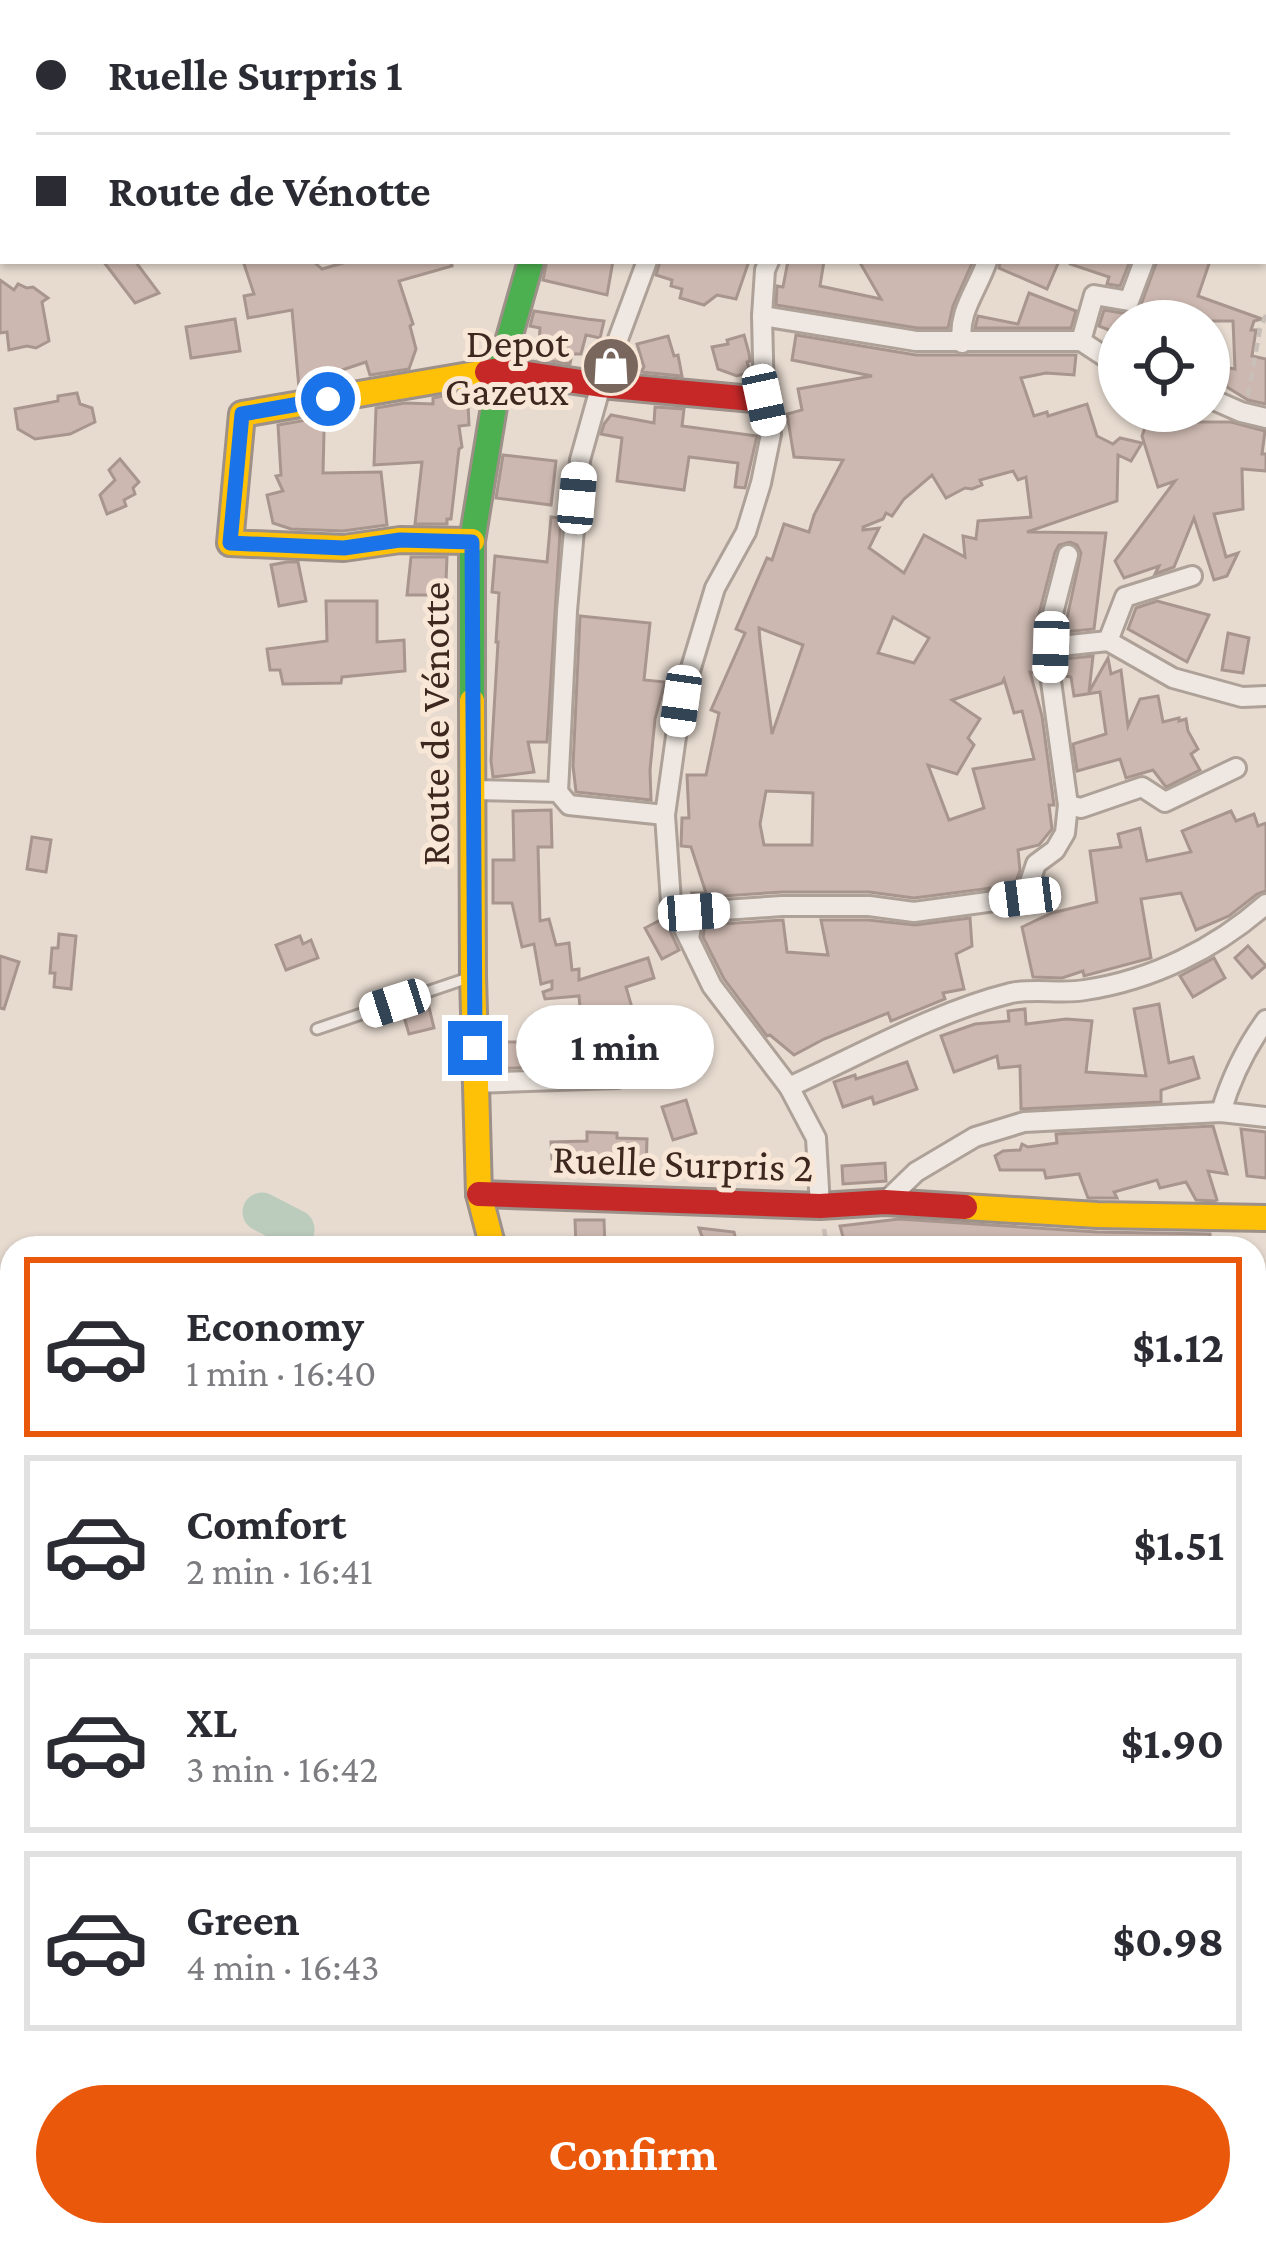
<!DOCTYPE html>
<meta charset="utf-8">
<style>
:root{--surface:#fff;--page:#f2f2f3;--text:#2b2b33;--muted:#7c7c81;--line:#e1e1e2;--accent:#ea580c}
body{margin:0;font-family:"Crimson Pro",serif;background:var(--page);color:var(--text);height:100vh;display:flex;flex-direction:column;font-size:45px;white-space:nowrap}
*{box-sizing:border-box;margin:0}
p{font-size:39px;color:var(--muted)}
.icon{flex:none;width:66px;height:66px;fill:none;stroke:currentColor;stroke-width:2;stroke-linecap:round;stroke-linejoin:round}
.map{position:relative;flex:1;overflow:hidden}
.sheet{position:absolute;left:0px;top:1236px;width:1266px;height:1011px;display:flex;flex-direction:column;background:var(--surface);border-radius:36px 36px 0 0;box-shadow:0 3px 9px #0004}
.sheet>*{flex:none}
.top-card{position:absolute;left:0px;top:0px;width:1266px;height:264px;box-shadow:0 3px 9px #0004;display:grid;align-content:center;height:264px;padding:0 36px;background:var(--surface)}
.tools{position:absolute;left:1098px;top:300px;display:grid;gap:24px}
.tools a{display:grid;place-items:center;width:132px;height:132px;border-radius:50%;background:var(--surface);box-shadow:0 3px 9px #0004;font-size:60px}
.end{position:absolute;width:54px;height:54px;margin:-27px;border:15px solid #1a73e8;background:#fff;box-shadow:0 0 0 6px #fff}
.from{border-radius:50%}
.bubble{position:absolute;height:84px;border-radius:42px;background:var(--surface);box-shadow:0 3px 9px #0004;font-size:39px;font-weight:700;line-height:84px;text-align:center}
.car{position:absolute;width:36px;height:72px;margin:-36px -18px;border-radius:15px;box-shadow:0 0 9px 3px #0007;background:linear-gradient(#fff 24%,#345 0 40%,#fff 0 76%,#345 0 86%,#fff 0)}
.top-card b{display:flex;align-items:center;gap:42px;height:114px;font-size:45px}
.top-card b+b{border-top:3px solid var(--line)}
.top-card i{width:30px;height:30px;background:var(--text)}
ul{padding:21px 0 0;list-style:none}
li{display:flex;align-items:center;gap:36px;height:180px;margin:0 24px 18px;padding:0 12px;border:6px solid var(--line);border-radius:0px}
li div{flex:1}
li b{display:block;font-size:45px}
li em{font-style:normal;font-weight:700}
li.selected{border-color:var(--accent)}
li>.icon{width:108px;height:108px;stroke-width:1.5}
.cta{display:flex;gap:24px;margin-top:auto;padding:24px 36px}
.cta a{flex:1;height:138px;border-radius:72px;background:var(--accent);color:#fff;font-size:48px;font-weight:700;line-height:138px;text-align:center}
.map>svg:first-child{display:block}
.farmland{fill:#e8d7c0}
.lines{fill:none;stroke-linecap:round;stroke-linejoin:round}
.river{stroke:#bbccbd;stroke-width:39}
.building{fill:#ccb8b0;stroke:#a8968e;stroke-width:3;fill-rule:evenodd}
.lane-casing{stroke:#ada198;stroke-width:15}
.street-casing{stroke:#ada198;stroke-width:24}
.fast-casing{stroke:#9c9088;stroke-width:30}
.slow-casing{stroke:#9c9088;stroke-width:30}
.jam-casing{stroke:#9c9088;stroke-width:30}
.path{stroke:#c8bfb8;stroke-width:4.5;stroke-dasharray:9 6;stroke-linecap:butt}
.lane{stroke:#efe8e2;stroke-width:9}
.street{stroke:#efe8e2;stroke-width:18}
.fast{stroke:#4caf50;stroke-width:24}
.slow{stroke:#ffc107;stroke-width:24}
.jam{stroke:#c62828;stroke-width:24}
.route{stroke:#1a73e8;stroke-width:15}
.labels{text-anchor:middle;stroke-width:10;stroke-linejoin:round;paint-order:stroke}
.poi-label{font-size:42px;fill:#3e271f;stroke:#f8e6d6;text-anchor:end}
.street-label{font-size:42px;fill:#3e271f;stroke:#f8e6d6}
</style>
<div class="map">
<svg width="1266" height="2246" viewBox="0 0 1266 2246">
<rect width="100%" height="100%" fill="#e7dbd0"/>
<!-- farmland -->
<polygon class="farmland" points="243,0 620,0 618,3 243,3"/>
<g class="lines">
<!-- river -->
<g class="river">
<polyline points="246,0 247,3"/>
<polyline points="262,1212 295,1229 292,1248"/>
<polyline points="413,2246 414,2235"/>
</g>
</g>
<!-- building -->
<g class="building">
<polygon points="103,261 135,261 159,293 135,303"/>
<polygon points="243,261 313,261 322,269 350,261 451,261 452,266 399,281 413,324 410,326 416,349 409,369 370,375 366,362 315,379 316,385 299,388 292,310 248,318 244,296 254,294"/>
<polygon points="547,261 613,261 607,295 543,280"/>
<polygon points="660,261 749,261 736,299 717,295 704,305 680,298 682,289 671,286 672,280 656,275"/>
<polygon points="788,261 824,261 820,286 881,299 859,261 973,261 953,306 948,328 917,328 776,305 777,286 783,287"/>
<polygon points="1000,261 1059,261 1047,289 999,268"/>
<polygon points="1070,261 1130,261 1120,286 1107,284 1109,277 1070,264"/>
<polygon points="1157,261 1210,261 1198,296 1262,319 1254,321 1251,330 1256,330 1252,356 1266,359 1266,404 1248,400 1227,387 1223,367 1235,369 1233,321 1119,321 1119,334 1099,326 1104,310 1128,314 1139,310"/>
<polygon points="0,280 14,290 18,284 27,288 33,287 48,298 42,302 49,341 36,348 27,346 9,350 7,332 0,333"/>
<polygon points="1029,293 1076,311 1071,328 975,328 978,316 1018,324"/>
<polygon points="534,311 587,319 604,321 600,338 586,335 581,354 572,354 570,364 538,359 540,328 530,326"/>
<polygon points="235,319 240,351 191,358 186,327"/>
<polygon points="744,335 749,353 750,361 747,362 750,372 737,376 718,369 712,347 728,344 727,340"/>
<path d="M796 335 916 355H1076L1074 375 1046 373 1021 378 1034 416 1047 412 1048 416 1087 404 1097 436 1113 444 1120 438 1142 443 1131 461 1118 455 1117 501 1027 532 1106 533 1094 629 1064 632 1081 553 1077 545 1070 542 1059 545 1055 552 1038 618 1037 673 1030 672 1042 716 1054 805H1049L1052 829 1039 845 1018 850 1020 870 1015 885 914 898 869 892H782L694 898 692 893H706L691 847 681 846 682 818H689L687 775H706L719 713 711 710 745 633 736 629 767 558 772 560 784 524 809 532 814 515 843 460 794 457 787 414 802 410 798 389 872 376 792 360ZM1013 471 1018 480 1026 477 1031 517 978 521 976 539 963 536 965 557 924 535 904 573 869 548 879 528 863 530V527L883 519 886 513 892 516 904 499 932 475 946 498 965 488 972 489 982 485 980 480ZM893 617 929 638 914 663 878 653ZM759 628 803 645 772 734 760 641ZM1004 679 1014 713 1022 711 1034 759 973 769 984 808 949 820 928 765 957 774 974 745 968 738 980 719 952 700 1002 683ZM766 791 813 793 812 845H764L760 824Z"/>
<polygon points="668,336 674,356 678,355 682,376 641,372 644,367 637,344"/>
<polygon points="77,393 80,404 92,408 95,422 70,434 35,439 18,429 15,409 58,401 58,396"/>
<polygon points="443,396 455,396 468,403 469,425 459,426 462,447 459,449 451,519 447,519 447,524 415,524 422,462 374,465 376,408 405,403 433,404 433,398"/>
<polygon points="655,407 684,409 682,426 757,436 745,488 735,487 738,463 689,457 684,490 617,481 622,438 601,434 604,424 611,415 654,423"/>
<polygon points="1151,411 1195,411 1192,422 1231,422 1265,431 1262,454 1266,454 1266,471 1242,469 1243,509 1214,514 1226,557 1238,553 1227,576 1214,580 1194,518 1174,567 1155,574 1159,566 1124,578 1115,561 1175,481 1158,487 1142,436"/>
<polygon points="312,419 324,432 323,473 381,472 387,525 343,531 291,529 273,523 267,495 283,491 276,476 281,475 278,425"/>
<polygon points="503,455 556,461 551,505 496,498"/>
<polygon points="120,459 139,482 133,488 135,494 124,500 126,506 107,514 100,495 115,480 109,470"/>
<polygon points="551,517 561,518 547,742 528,742 534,772 493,777 491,761 498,642 496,642 499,593 492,592 495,556 547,562"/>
<polygon points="411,557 447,557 446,581 435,581 435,595 407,595"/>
<polygon points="287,562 298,562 306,601 279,606 271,565"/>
<polygon points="326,601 377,601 377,642 404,640 405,671 342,677 341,683 283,684 280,670 270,670 267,649 327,641"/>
<polygon points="1157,601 1209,615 1187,662 1128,629 1136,608"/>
<polygon points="580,616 650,623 644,680 665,682 655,719 650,770 651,800 576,792 573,766"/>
<polygon points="1228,633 1249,638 1243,673 1222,670"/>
<polygon points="1093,656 1089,692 1108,658 1111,674 1121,670 1128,726 1140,699 1158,696 1163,722 1179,718 1179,721 1186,719 1188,731 1198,749 1191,754 1200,770 1166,787 1153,770 1126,778 1120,759 1077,771 1073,744 1106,734 1100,692 1074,696 1071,677 1064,676 1064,659"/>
<polygon points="551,810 552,847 538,847 540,921 549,919 556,945 569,943 572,970 579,969 579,980 648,958 654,978 626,987 651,1073 630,1078 621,1063 585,1066 579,996 545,999 543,992 552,989 552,981 541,984 534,944 522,947 512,903 493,903 493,860 514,860 513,811"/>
<polygon points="1231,811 1236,821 1254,814 1258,826 1266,823 1266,891 1257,894 1229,916 1196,930 1181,893 1141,899 1151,958 1084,976 1083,971 1062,978 1033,977 1022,927 1052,913 1097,902 1090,851 1121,847 1118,834 1140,828 1147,861 1191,852 1182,831"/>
<polygon points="32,837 51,840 46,872 27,869"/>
<polygon points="664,918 679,950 662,959 645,928"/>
<polygon points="970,918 972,946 956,954 964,989 943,993 945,999 891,1021 888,1013 824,1039 794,1055 770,1035 767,1036 724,979 703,937 705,925 783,920 787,952 828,955 821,920 868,920 915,925"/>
<polygon points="59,934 76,936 71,989 54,987 55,973 50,973 52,948 58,948"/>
<polygon points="300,936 303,944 311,940 318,958 286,970 276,945"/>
<polygon points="1248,946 1266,966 1252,978 1235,958"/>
<polygon points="0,956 19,962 4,1009 0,1008"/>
<polygon points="1214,958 1225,978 1193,997 1180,976"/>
<polygon points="428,1003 434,1028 409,1034 402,1010"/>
<polygon points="1159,1004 1169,1063 1193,1057 1199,1078 1161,1090 1161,1102 1021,1109 1020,1066 999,1068 997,1056 954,1072 941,1036 975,1024 1009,1021 1008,1011 1025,1009 1026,1024 1066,1019 1092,1021 1086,1072 1146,1076 1134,1009"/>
<polygon points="491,1042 543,1042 543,1067 492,1069"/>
<polygon points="907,1062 917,1089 874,1104 872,1097 843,1107 834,1082 855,1075 856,1079"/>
<polygon points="686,1100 696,1133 673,1140 662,1107"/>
<polygon points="1213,1126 1227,1174 1208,1171 1217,1200 1215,1201 1196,1200 1186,1182 1160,1188 1157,1180 1114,1192 1117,1198 1088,1198 1079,1174 1046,1178 1044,1170 1000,1170 995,1156 1003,1151 1020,1150 1022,1144 1028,1147 1057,1143 1056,1134"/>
<polygon points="1241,1129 1266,1132 1266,1178 1247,1176"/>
<polygon points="587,1132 617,1133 617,1138 647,1139 646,1171 588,1169 588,1158 552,1159 551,1142 587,1141"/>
<polygon points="885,1163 886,1181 843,1184 842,1166"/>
<polygon points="899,1219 1097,1232 1210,1234 1210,1248 846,1248 840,1226"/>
<polygon points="575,1220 604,1220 605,1248 576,1248"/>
<polygon points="699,1228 734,1232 738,1248 706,1248"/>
</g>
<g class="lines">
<defs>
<polyline id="lane" points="317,1029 468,978"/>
<g id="street">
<polyline points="81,3 88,0"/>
<polyline points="1001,3 1004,0"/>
<polyline points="0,45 3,42"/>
<polyline points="762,316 916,341 1081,341 1119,366"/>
<polyline points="1081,341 1094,295 1129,301 1144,261"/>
<path d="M962 343C957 312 978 289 987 261"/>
<polyline points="1209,398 1241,412 1266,418"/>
<polyline points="1108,641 1125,597 1192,576"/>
<polyline points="1051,647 1108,641 1173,678 1242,697 1266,696"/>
<polyline points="473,790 558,792 569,805 665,815 681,701 715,588 746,532 761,483 771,434 764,400 762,316 765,270 769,261"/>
<polyline points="558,792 567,611 580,460 601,385 647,261"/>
<polyline points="1068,805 1081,808 1142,787 1165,802 1236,768"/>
<polyline points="665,815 671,902 712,986 789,1087 816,1138 820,1206"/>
<polyline points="689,938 694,912 782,906 869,906 914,912 1025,897 1036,864 1055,850 1065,833 1068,805 1050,674 1051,621 1068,555"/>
<polyline points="476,1083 617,1078"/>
<path d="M789 1087C860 1055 935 1012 1011 993 1034 988 1061 994 1085 990 1152 980 1215 949 1266 904"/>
<path d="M1221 1112C1231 1078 1245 1049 1266 1020"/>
<polyline points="885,1202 916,1172 975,1137 1024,1122 1221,1112 1266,1117"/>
<polyline points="1254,1971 1266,1966"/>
<polyline points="965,2246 995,2235"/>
</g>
<g id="fast">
<polyline points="649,3 650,0"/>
<polyline points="472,701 472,541 500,370 531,261"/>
</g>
<g id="slow">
<polyline points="472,541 400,540 344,548 230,543 242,414 487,372"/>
<polyline points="472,701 473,976 479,1194 493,1248"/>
<polyline points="965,1207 1097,1215 1266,1218"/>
</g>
<g id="jam">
<polyline points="487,372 500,370 601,385 764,400"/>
<polyline points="479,1194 820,1206 885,1202 965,1207"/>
<polyline points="909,2235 914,2246"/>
</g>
</defs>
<!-- lane casing -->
<use href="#lane" class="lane-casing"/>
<!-- street casing -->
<use href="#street" class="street-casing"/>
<!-- fast casing -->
<use href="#fast" class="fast-casing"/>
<!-- slow casing -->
<use href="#slow" class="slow-casing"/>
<!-- jam casing -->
<use href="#jam" class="jam-casing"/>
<!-- path -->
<g class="path">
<polyline points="1248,396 1260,329 1266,315"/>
<polyline points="824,1229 827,1248"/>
</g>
<!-- lane -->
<use href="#lane" class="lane"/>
<!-- street -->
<use href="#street" class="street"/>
<!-- fast -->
<use href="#fast" class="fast"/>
<!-- slow -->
<use href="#slow" class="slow"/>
<!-- jam -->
<use href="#jam" class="jam"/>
</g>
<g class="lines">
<!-- route -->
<polyline class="route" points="328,399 242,414 230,543 344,548 400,540 472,542 475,1048"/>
</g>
<!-- icons -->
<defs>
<symbol id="shop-disc" viewBox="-11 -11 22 22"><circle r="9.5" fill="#79665d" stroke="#f8e6d6"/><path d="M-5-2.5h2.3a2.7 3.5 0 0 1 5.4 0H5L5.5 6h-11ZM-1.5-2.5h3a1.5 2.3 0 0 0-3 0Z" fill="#fff"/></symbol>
</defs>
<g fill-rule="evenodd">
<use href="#shop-disc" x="578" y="333" width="66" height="66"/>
</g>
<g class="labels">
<!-- poi labels -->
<g class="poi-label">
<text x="569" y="357">Depot<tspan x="569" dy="48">Gazeux</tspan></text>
</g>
<!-- street labels -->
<g class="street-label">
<text transform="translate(434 724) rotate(-90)" y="15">Route de Vénotte</text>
<text transform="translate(683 1162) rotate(2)" y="15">Ruelle Surpris 2</text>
</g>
</g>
</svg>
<div class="tools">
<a><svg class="icon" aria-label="locate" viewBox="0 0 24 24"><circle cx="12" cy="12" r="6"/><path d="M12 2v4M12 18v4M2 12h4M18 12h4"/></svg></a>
</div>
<i class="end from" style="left:328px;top:399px"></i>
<i class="end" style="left:475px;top:1048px"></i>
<div class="bubble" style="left:516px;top:1005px;width:198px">1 min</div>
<i class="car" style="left:764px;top:400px;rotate:168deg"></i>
<i class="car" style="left:577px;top:498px;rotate:5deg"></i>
<i class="car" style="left:1051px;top:647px;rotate:182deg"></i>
<i class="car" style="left:681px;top:701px;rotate:188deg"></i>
<i class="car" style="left:1025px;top:897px;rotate:263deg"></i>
<i class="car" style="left:694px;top:912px;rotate:86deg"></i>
<i class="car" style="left:395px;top:1003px;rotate:252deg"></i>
<div class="top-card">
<b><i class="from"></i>Ruelle Surpris 1</b>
<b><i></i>Route de Vénotte</b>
</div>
<section class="sheet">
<ul>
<li class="selected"><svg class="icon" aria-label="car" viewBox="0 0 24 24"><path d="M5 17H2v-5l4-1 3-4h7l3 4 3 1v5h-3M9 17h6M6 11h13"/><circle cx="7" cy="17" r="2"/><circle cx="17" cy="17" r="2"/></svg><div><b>Economy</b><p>1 min · 16:40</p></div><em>$1.12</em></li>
<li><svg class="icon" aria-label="car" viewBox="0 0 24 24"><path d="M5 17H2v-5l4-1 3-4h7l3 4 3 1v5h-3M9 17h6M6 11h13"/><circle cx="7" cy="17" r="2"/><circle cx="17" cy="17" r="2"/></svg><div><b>Comfort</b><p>2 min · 16:41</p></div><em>$1.51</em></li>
<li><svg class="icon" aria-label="car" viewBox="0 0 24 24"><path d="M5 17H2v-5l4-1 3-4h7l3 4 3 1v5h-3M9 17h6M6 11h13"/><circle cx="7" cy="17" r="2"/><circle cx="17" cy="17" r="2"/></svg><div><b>XL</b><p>3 min · 16:42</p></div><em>$1.90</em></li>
<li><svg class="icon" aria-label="car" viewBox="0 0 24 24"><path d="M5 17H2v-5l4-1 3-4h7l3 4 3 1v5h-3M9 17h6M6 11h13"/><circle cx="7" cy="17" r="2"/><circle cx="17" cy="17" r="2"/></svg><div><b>Green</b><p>4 min · 16:43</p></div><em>$0.98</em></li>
</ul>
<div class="cta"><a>Confirm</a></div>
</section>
</div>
